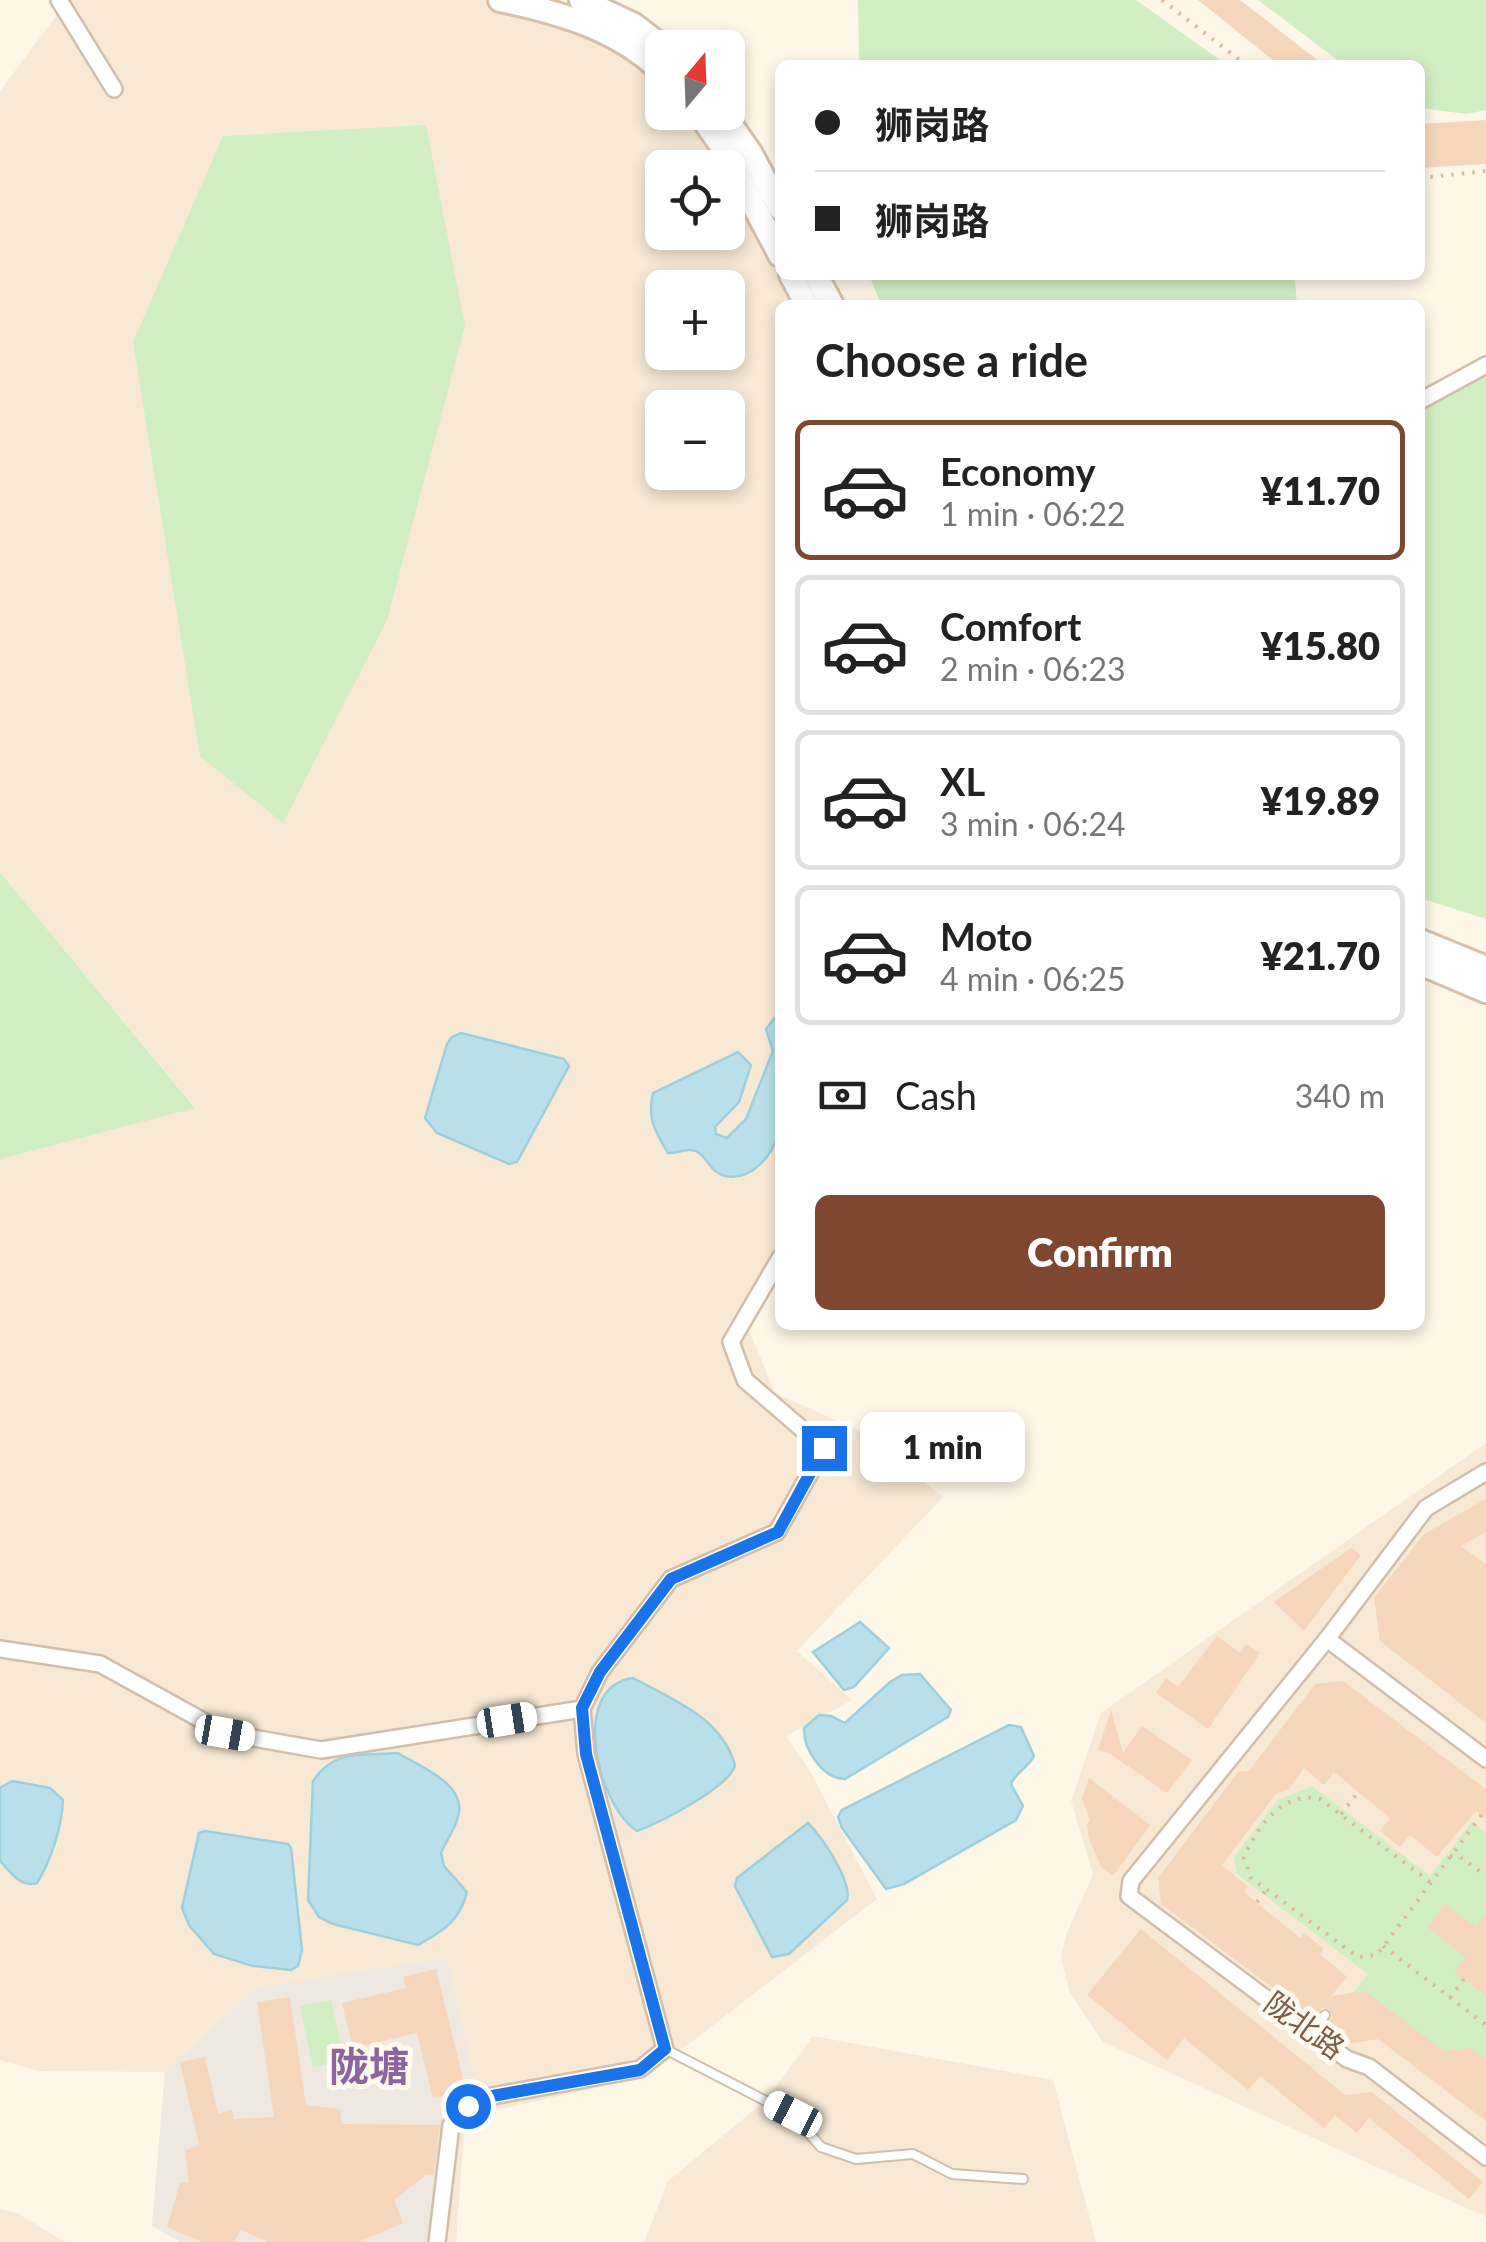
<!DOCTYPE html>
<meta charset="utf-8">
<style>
:root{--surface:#fff;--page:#f6f6f6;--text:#222;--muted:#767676;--line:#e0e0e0;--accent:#804730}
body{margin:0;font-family:Lato,"Noto Sans SC",sans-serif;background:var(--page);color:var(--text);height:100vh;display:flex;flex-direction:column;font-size:38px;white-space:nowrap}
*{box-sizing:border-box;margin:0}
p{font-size:32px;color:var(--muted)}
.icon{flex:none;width:55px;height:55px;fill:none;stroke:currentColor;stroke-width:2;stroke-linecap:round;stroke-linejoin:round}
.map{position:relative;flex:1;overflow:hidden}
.details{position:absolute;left:775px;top:300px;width:650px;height:1030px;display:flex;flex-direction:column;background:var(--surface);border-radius:15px;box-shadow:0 5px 15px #0003}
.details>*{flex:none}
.top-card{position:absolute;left:775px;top:60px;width:650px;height:220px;border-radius:15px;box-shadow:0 5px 15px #0003;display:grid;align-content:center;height:220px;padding:0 40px;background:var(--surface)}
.needle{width:65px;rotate:19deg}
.buttons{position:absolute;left:645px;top:30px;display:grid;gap:20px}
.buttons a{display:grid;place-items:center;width:100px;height:100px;border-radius:15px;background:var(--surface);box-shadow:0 5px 15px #0003;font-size:50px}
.end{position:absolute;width:45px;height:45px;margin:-22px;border:12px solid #1a73e8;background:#fff;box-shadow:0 0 0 5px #fff}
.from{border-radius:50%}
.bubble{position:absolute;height:70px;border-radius:15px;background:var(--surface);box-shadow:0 5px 15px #0003;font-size:32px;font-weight:800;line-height:70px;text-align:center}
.car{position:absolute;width:30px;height:60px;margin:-30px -15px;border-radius:12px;box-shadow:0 0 8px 2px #0007;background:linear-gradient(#fff 24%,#345 0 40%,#fff 0 76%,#345 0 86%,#fff 0)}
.top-card b{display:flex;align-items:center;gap:35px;height:95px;font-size:38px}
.top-card b+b{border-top:2px solid var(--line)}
.top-card i{width:25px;height:25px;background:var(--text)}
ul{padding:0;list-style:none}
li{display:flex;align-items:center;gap:30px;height:140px;margin:0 20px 15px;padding:0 20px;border:5px solid var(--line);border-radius:15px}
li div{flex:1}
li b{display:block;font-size:38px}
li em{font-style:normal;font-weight:800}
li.selected{border-color:var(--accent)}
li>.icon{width:90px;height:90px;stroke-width:1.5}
h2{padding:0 40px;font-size:45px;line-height:120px}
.pay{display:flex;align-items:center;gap:25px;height:110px;padding:0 40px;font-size:38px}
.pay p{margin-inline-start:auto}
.button{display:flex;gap:20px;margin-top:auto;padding:20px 40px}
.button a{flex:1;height:115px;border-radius:15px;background:var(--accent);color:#fff;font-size:40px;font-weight:800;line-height:115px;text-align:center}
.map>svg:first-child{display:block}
.residential{fill:#f7e9d4;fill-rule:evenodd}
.industrial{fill:#eee8e1}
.green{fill:#d2eec3}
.water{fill:#b9e0ea;stroke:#9ecfdd;stroke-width:2.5}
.building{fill:#f6d7bc}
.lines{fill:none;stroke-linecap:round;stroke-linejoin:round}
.lane-casing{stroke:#d2bfab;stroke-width:12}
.street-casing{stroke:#d2bfab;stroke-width:20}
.secondary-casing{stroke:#d8c1aa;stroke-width:28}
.path{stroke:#dcba9e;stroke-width:4;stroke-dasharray:2.5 8;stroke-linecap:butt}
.lane{stroke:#fff;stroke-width:8}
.street{stroke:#fff;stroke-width:15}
.secondary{stroke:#fff;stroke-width:22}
.route{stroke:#1a73e8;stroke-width:12}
.labels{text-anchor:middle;stroke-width:10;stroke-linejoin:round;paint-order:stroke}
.street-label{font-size:30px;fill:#7b5d48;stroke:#fffaef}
.district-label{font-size:40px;font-weight:bold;fill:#8e649e;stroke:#fffaef}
</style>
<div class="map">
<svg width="1486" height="2242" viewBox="0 0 1486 2242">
<rect width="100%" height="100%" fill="#fef7e7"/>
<!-- residential -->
<g class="residential">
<path d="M68 0H529L662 69V112L691 113 726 167 662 168V232H728V170L780 268V275L800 305H780V1258L745 1320 775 1393 860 1431 943 1497 797 1651 852 1700 786 1736 810 1771 877 1899 646 2077 487 2112 464 2134 456 2242H180L152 2226 165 2072 39 2071 0 2060V1159L195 1107 0 872V91ZM662 288H728V352H662ZM662 408H728V472H662Z"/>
<polygon points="1486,1443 1486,2217 1103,2042 1070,1993 1061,1958 1066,1935 1093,1874 1071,1801 1101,1713"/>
<polygon points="813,2036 1053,2080 1096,2242 644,2242 668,2181 766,2100"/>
<polygon points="0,2209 17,2213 65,2242 0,2242"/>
</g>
<!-- industrial -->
<polygon class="industrial" points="447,1958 479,2101 451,2125 437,2242 180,2242 152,2226 165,2072 257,1987"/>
<!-- green -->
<g class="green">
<polygon points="858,0 1136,0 1227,65 859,65"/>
<polygon points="1258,0 1486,0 1486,110 1467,114 1420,108 1420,65 1344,65"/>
<polygon points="426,125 465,326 387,620 283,823 200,756 133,342 223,136"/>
<polygon points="869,275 1289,275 1295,281 1297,305 881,305"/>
<polygon points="1486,365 1486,919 1420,898 1420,401"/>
<polygon points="0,872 195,1108 0,1159"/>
<polygon points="1312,1786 1430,1876 1472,1822 1486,1833 1486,2096 1346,2002 1368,1974 1237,1874 1234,1857 1278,1800"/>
<polygon points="331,2000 344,2061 313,2067 300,2006"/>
</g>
<!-- water -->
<g class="water">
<path d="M777 1015 780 1016C780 1040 785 1113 779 1132 772 1156 752 1181 725 1176 709 1173 706 1151 691 1150 683 1149 676 1154 668 1153 655 1131 647 1119 653 1093L738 1052 751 1065 739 1102 715 1127 716 1134 727 1138 746 1119 773 1051 766 1029Z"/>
<polygon points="461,1033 564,1059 569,1066 517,1162 509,1164 437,1133 425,1118 447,1044 452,1037"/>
<polygon points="860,1622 889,1648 854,1687 844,1690 813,1652"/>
<path d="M920 1674 951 1710 948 1717 845 1779C823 1779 803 1749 804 1728L819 1715 831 1716 845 1723 890 1682 902 1675Z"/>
<path d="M633 1678C672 1699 722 1718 735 1765 730 1787 659 1823 637 1831 598 1806 568 1687 633 1678Z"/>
<path d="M1009 1725 1021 1727 1034 1756C1028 1768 1016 1772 1011 1784L1023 1806 1016 1820 904 1884 886 1889 842 1828 838 1817 842 1810Z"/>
<path d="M398 1753C420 1767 468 1784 458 1817 455 1829 446 1841 441 1853L444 1866 467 1892C460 1921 443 1931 418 1945L333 1924 319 1917 308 1900 313 1781C335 1748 362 1756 398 1753Z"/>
<path d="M12 1781 50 1788 63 1800C62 1826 51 1861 37 1883 20 1888 11 1872 0 1861V1788Z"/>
<path d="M808 1823C822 1837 852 1881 847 1900L789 1954 772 1957 735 1886 737 1878Z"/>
<polygon points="205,1831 288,1844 291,1848 302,1950 298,1966 291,1970 253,1966 214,1954 189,1925 182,1908 199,1833"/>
</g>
<!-- building -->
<g class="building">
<polygon points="1198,0 1240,0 1324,65 1279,65"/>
<polygon points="1486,120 1486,164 1420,168 1420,124"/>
<polygon points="1486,1499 1486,1532 1461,1546 1486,1564 1486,1723 1380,1641 1374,1598 1424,1534"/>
<polygon points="1351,1548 1361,1555 1304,1631 1274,1602"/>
<polygon points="1217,1636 1240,1653 1246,1644 1260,1653 1208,1729 1156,1693 1166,1678 1178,1687"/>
<polygon points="1343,1681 1486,1789 1486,1819 1476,1811 1437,1857 1410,1835 1400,1847 1380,1831 1390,1818 1334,1772 1324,1785 1304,1768 1289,1789 1276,1794 1222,1865 1248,1887 1244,1892 1300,1938 1304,1933 1324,1949 1320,1954 1347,1977 1331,1996 1365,1991 1444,2051 1470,2048 1486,2060 1486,2121 1378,2039 1346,2044 1325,2027 1332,2017 1329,2009 1322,2008 1313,2018 1161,1904 1158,1878 1238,1772 1249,1771 1315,1684"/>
<polygon points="1111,1710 1123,1753 1142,1726 1192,1760 1167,1793 1109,1753 1098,1750"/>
<polygon points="1089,1778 1150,1825 1113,1876 1101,1867 1089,1839 1087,1824 1090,1820 1082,1799"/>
<polygon points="1445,1904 1476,1927 1486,1913 1486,1995 1454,1972 1466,1957 1428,1928"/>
<polygon points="1141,1929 1345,2095 1372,2092 1483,2182 1469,2199 1369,2118 1357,2133 1335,2115 1324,2128 1260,2076 1248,2090 1184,2038 1167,2060 1087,1995"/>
<polygon points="436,1969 466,2091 433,2098 417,2033 353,2048 342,2003 406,1988 403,1977"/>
<polygon points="290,1997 306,2105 340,2109 342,2124 440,2125 434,2175 426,2175 394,2200 403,2223 359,2242 268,2242 241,2230 234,2242 202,2242 167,2227 180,2183 189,2182 185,2150 199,2145 180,2062 205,2057 218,2114 232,2110 234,2119 274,2117 257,2002"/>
</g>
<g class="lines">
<defs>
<g id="lane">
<polyline points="1311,2032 1325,2015"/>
<polyline points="665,2049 793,2115 821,2147 856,2159 913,2154 952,2174 1023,2179"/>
</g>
<g id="street">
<polyline points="59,0 114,89"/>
<polyline points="1420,401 1486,365"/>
<polyline points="1486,1472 1426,1508 1327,1639 1131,1881 1129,1896 1347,2059 1369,2067 1486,2157"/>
<polyline points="1327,1639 1486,1759"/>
<polyline points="0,1649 100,1664 225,1733 321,1750 582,1709"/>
<polyline points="437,2242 451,2125 468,2106 492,2096 640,2069 665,2049 586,1754 582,1709 600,1672 671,1579 777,1532 824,1448 745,1380 731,1342 780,1258"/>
</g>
<g id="secondary">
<path d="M500 0C558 12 619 29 662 72"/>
<polyline points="581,0 634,25 664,48"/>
<polyline points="698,112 723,148 780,255"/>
<polyline points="722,112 751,154 780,208"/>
<polyline points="791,275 807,305"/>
<polyline points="816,275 832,305"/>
<polyline points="1420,941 1486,968"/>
<polyline points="1420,963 1486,991"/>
</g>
</defs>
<!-- lane casing -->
<use href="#lane" class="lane-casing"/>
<!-- street casing -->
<use href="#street" class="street-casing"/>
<!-- secondary casing -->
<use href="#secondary" class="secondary-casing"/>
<!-- path -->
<g class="path">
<polyline points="1162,0 1246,65"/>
<polyline points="1420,178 1486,171"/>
<polyline points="1341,1814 1358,1792"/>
<polyline points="1450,1856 1460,1857 1486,1876"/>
<path d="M1430 1882 1320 1799C1284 1790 1256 1827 1244 1858L1251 1878 1358 1957 1377 1955 1486 1809"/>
<polyline points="1257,1902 1266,1890"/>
<polyline points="1383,1946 1486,2025"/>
<polyline points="1450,1998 1464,1979"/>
</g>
<!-- lane -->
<use href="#lane" class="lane"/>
<!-- street -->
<use href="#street" class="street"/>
<!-- secondary -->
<use href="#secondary" class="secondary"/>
</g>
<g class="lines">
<!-- route -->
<polyline class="route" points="468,2106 492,2096 640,2070 665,2049 586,1754 582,1708 600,1672 671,1579 778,1532 824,1448"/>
</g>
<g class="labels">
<!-- street labels -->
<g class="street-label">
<text transform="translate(1304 2026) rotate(36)" y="10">陇北路</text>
</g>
<!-- district labels -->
<g class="district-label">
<text x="369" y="2081">陇塘</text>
</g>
</g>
</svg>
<div class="buttons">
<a><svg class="needle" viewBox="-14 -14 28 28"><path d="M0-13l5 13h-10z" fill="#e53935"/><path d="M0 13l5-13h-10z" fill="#767676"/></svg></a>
<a><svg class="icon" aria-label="locate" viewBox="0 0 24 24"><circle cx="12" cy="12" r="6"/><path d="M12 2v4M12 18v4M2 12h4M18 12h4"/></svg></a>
<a>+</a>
<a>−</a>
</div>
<i class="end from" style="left:468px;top:2106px"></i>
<i class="end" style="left:824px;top:1448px"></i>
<div class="bubble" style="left:860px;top:1412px;width:165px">1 min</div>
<i class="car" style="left:507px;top:1720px;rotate:81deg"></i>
<i class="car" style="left:225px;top:1733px;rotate:100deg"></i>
<i class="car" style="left:793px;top:2114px;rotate:297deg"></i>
<div class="top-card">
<b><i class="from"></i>狮岗路</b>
<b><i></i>狮岗路</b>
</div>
<section class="details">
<h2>Choose a ride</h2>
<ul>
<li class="selected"><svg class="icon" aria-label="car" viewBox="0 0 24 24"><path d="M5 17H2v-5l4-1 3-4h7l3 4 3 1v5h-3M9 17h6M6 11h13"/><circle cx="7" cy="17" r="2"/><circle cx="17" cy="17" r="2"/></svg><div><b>Economy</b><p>1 min · 06:22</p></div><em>¥11.70</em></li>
<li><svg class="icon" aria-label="car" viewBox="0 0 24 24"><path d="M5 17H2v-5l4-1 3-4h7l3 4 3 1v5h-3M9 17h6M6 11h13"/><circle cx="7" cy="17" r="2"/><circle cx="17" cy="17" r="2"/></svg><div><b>Comfort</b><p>2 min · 06:23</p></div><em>¥15.80</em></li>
<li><svg class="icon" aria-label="car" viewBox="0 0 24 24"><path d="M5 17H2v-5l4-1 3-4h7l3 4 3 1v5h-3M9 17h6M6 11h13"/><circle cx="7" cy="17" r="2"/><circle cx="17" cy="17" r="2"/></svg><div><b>XL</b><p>3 min · 06:24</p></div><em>¥19.89</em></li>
<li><svg class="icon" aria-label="car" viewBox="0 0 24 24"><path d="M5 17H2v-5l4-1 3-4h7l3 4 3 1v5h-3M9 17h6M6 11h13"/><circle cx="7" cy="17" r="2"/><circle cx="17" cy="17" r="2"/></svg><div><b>Moto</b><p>4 min · 06:25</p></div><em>¥21.70</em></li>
</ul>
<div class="pay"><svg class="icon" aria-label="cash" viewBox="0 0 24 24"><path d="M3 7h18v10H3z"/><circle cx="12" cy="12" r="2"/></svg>Cash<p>340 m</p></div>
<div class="button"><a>Confirm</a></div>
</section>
</div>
